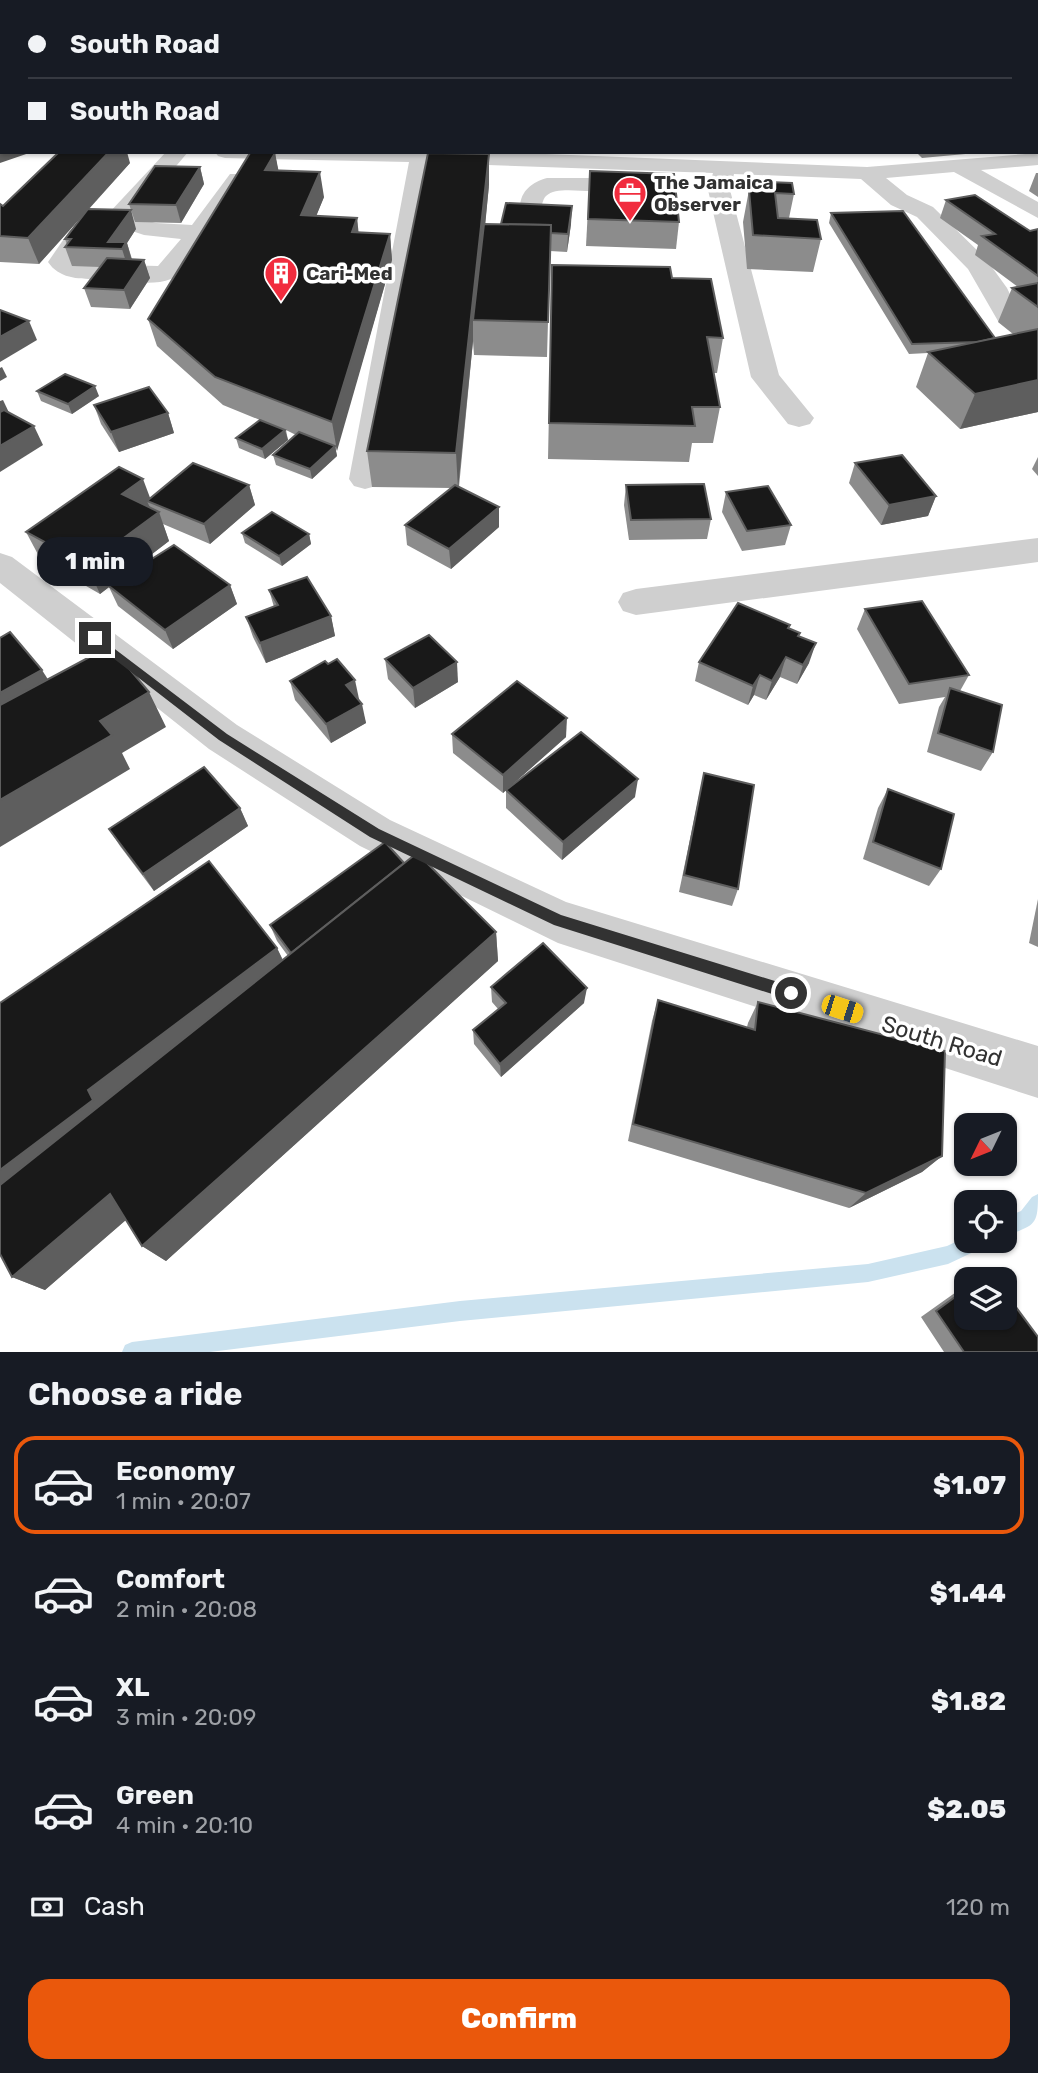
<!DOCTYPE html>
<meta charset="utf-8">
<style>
:root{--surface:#171b24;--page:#20242c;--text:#f1f3f6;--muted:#9ea1a6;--line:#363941;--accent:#ea580c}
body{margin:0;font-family:Rubik,sans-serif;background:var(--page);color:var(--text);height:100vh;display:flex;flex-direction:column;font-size:26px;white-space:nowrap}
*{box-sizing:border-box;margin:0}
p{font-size:23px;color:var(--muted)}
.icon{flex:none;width:38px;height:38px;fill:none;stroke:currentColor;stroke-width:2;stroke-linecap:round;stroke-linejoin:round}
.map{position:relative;height:1352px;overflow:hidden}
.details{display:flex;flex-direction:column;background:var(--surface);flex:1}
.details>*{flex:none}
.banner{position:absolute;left:0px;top:0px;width:1040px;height:154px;box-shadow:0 2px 5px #0004;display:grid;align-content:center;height:154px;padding:0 28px;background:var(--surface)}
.needle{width:46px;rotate:227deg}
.tools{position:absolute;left:954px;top:1113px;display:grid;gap:14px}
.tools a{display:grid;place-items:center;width:63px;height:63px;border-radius:14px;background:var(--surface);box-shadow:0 2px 5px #0004;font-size:35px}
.end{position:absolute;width:32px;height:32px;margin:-16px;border:9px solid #323232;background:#fff;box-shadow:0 0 0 4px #fff}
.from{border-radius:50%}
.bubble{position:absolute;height:49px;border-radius:21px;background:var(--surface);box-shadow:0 2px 5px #0004;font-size:23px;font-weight:800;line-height:49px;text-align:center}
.car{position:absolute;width:21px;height:42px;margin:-21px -10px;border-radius:9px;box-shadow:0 0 5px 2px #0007;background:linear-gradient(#f5c518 24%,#345 0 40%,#f5c518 0 76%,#345 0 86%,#f5c518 0)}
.banner b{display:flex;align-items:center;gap:24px;height:66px;font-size:26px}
.banner b+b{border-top:2px solid var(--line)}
.banner i{width:18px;height:18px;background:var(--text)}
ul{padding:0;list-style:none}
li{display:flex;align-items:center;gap:21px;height:98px;margin:0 14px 10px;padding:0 14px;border:4px solid transparent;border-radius:21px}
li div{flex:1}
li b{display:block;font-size:26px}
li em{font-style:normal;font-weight:800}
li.current{border-color:var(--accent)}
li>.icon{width:63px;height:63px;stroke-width:1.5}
h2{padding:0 28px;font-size:32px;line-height:84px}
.pay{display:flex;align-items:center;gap:18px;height:77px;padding:0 28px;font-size:26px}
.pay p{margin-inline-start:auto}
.cta{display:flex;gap:14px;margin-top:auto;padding:14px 28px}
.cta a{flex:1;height:80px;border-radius:21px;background:var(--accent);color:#fff;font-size:28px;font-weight:800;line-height:80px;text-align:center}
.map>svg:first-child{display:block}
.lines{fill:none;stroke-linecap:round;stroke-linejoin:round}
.stream{fill:#cbe2ef;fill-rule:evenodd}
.minor{fill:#cfcfcf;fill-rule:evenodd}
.major{fill:#aaa;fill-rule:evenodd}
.wall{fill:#8c8c8c}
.shaded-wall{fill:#5e5e5e}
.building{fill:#191919;stroke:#5e5e5e;stroke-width:2}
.route{fill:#323232}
.labels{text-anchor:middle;stroke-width:7;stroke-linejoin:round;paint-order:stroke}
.far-poi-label{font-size:19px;font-weight:bold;fill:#323232;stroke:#fff;text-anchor:start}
.street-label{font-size:23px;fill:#323232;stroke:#fff}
</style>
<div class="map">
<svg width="1038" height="1352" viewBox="0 0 1038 1352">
<rect width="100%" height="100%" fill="#fff"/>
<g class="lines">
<!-- stream -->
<g class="stream">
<path d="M1038 1194C1038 1227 1035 1224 1004 1237V1218L1021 1211 1032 1197Z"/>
<polygon points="966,1237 966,1241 987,1241 984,1247 948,1264 868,1282 460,1321 210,1352 122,1352 125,1345 132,1342 460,1301 868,1264 947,1246"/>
</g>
<!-- minor -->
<g class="minor">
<polygon points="224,0 243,0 245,2 225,2"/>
<polygon points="0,89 2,90 2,102 0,101"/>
<path d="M166 152H188L133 217 156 223 192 225 230 174H246L249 179C236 198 188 273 171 279 152 287 122 280 101 279 82 279 60 280 48 262L70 230 88 218 108 214ZM114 225 144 235 181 239 158 266 80 264 74 260 91 236Z"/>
<polygon points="215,152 496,152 867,167 1038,153 1038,165 981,170 1038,202 1038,218 954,172 886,178 907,195 933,207 986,259 1007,288 1020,315 1016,321 1007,323 998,321 968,269 917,217 891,205 861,179 734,174 730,190 779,375 814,418 810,424 799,427 788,424 751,377 708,190 713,173 430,163 381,479 376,486 365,489 354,486 349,479 409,162 225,158 218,156"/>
<path d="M547 178H596L604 180 607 185 604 190C588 194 558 185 546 196 542 200 543 205 539 211H523L520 206C521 191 532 182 547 178Z"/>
<polygon points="1038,538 1038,562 636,615 623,611 618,602 623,593 636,589"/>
<polygon points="0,553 12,557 237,725 390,820 566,902 1038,1046 1038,1098 558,943 360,846 209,749 0,583"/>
</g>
<!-- major -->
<polygon class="major" points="986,0 1002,0 1004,2 987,2"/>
</g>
<!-- wall -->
<g class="wall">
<polygon points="87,0 124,0 128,2 87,2"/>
<polygon points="302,0 351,0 352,2 302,2"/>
<rect x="413" y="0" width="40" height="2"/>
<rect x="503" y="0" width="59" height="2"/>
<polygon points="634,0 665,0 649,2 635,2"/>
<polygon points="776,0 903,0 875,2 776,2"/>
<polygon points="916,152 987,152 922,158"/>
<polygon points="275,153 278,171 324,197 316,216 357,218 358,232 390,234 392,260 336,451 337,456 312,479 276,465 273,455 296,435 286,430 288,440 265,459 239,448 236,438 260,420 223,405 157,346 148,319"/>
<polygon points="130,163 89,209 136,229 127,243 132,259 144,260 150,278 130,309 91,307 84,288 100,267 72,266 65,247 67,245 65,239 84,214 39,264 0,262 0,204 3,206"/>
<polygon points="200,167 204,184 181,223 135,222 129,204"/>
<polygon points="590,171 679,222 676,249 586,246"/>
<polygon points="1036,173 1038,173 1038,197 1029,191"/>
<polygon points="768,182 794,194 789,218 821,239 813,272 747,269 743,222 749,190 767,191"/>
<polygon points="489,185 485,224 571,224 567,252 550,251 547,357 474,355 473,341 459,487 499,507 499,527 451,569 407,545 405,525 451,488 372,487 367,451"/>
<polygon points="946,200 1030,231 1038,229 1038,412 960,429 916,387 928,353 909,354 829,223 831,213 995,338 1013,334 998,322 1012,288 1018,287 975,255 978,245 940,218"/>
<polygon points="552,265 672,278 723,338 717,373 713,373 720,407 713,443 692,443 689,462 548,459"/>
<polygon points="37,391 99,396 72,414 41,401"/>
<polygon points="94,405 168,413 174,433 119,452 101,424"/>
<polygon points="1038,457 1038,476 1032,469"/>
<polygon points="855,463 936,496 928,516 881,525 849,483"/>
<polygon points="249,485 255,505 210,544 163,524 169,541 118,580 230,585 237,604 173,649 118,606 109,587 100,594 41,560 26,532 150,498"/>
<polygon points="626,485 711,519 707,539 629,540 624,505"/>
<polygon points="726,492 791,525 785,545 742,551 722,512"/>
<polygon points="242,533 309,534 311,544 282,566 245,543"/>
<polygon points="269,590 331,616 335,636 266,663 253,637 246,617 274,607"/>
<polygon points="865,609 969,675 960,691 993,752 981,771 927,752 939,707 945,697 899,704 857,629"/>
<polygon points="789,629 799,637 809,663 797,684 780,677 766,700 754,695 748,705 695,681 699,662"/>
<polygon points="385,659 458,682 415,708 388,679"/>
<polygon points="290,681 359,699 366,723 331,743 295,700"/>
<polygon points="452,734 566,737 506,790 635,797 562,860 506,808 506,790 503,793 453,753"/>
<polygon points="704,773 738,889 732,906 679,892 700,791"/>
<polygon points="888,789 941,869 929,886 863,859 878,808"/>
<polygon points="240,808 248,826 154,891 120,846 109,829"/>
<polygon points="404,863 496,932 498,961 166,1261 142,1246 126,1220 45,1290 12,1277 277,948 283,960 288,956 277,941 270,925"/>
<polygon points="1038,899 1038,947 1029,943"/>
<polygon points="491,987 584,1003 501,1077 474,1044 473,1030 498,1009 492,1002"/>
<polygon points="658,1000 747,1027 748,1023 758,1002 942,1156 922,1172 849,1208 628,1141 652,1021"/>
<polygon points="990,1272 996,1279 974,1279"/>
<polygon points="966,1285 966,1318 1038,1352 944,1352 921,1317"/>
</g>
<!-- shaded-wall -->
<g class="shaded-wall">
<polygon points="0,0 2,2 2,22 0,22"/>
<polygon points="2,0 30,0 30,2 7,2"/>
<polygon points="97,0 106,0 107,2 97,2"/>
<polygon points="145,0 160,0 154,2 146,2"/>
<rect x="270" y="0" width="22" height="2"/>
<polygon points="320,0 351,0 352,2 320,2"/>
<rect x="390" y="0" width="16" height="2"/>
<rect x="436" y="0" width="17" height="2"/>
<polygon points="0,135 2,135 2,152 32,152 0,163"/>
<polygon points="109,152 127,152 130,163 39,264 28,238"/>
<polygon points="275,153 280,178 265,170"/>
<polygon points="489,154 489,185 476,321 473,320 473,341 458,489 456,453"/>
<polygon points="200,167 204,184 181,223 176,205"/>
<polygon points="320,172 324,197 306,241 301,215"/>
<polygon points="572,206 571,224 567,252 568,234"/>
<polygon points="131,210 136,229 127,243 132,261 128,268 122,249 108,242"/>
<polygon points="357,218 360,245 352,232"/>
<polygon points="390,234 392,260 337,451 332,422"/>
<polygon points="144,260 150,278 130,309 124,290"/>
<polygon points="29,321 37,340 0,362 0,337"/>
<polygon points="2,367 7,377 0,381 0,368"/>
<polygon points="1038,380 1038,412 960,429 975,394"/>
<polygon points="95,386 99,396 72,414 68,404"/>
<polygon points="3,400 12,419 0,426 0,401"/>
<polygon points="168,413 174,433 119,452 111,432"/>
<polygon points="34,426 43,445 0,472 0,446"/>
<polygon points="285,430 288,440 265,459 262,449"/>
<polygon points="335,446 337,456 312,479 310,469"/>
<polygon points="143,479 152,503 147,501 151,510 122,494"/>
<polygon points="249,485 255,505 210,544 204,524"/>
<polygon points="936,496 928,516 881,525 889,505"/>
<polygon points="499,507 499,527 451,569 449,549"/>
<polygon points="159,512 169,541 100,594 87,565"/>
<polygon points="309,534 311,544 282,566 279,556"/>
<polygon points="230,585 237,604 173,649 165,630"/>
<polygon points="331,616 335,636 266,663 260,643"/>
<polygon points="816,643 809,663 797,684 803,665"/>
<polygon points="786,657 780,677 766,700 772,681"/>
<polygon points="457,662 458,682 415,708 413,688"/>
<polygon points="42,670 54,689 0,720 0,693"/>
<polygon points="760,675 754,695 748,705 753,686"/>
<polygon points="355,680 359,699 350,705 346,685"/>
<polygon points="149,692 166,727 122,753 130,769 0,847 0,800 100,721"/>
<polygon points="362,704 366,723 331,743 326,724"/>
<polygon points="567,718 566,737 503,793 503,775"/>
<polygon points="638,779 635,797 562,860 563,842"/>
<polygon points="240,808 248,826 154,891 143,874"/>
<polygon points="496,932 498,961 166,1261 142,1246"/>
<polygon points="277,948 290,976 0,1213 0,1170 88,1090"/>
<polygon points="587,988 584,1003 501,1077 500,1064"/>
<polygon points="942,1156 922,1172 849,1208 866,1193"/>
<polygon points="110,1194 135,1212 45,1290 12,1277"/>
</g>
<!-- building -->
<g class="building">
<polygon points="0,0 5,0 10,2 2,2 2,5 0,6"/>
<polygon points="107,0 124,0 128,2 111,2"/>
<polygon points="362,0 391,0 395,1 358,1"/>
<rect x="470" y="0" width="24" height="2"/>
<polygon points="690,0 719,0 721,2 692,2"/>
<polygon points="732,0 758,0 760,2 734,2"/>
<polygon points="956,0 980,0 983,2 958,2"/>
<polygon points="0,22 2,22 2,32 0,33"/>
<rect x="0" y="112" width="2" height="23"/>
<polygon points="59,152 109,152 28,238 0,236 0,204 3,206"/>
<polygon points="250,153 275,153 265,170 320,172 301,215 357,218 352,232 390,234 332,422 215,377 148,319"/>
<polygon points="428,153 489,154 456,453 367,451"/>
<polygon points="155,166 200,167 176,205 129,204"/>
<polygon points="590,171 674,174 679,222 588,219"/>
<polygon points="768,182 792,183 794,194 775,193 778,218 817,220 821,239 753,235 749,190 769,191"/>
<polygon points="975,195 1030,231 1038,229 1038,276 982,236 995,234 946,200"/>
<polygon points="506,203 572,206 568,234 551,233 551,225 501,224"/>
<polygon points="88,209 131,210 108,242 126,242 122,249 65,247 71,239 65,239"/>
<polygon points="903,211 995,338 978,342 912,344 831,213"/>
<polygon points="484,224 551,225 548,322 473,320"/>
<polygon points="107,258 144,260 124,290 84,288"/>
<polygon points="552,265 670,267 672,278 711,279 723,338 707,337 720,407 692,407 695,426 549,423"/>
<polygon points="1038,283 1038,307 1012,288"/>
<polygon points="0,310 29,321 0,337"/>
<polygon points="1038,329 1038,380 975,394 928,352"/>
<polygon points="65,374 95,386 68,404 37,391"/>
<polygon points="149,387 168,413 111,432 94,405"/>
<polygon points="4,410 34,426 0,446 0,412"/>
<polygon points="260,420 285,430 262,449 236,438"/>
<polygon points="299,432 335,446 310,469 273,455"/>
<polygon points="902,455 936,496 889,505 855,463"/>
<polygon points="193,463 249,485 204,524 147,501"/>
<polygon points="119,467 143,479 122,494 159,512 87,565 26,532"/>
<polygon points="704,484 711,519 631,520 626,485"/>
<polygon points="455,485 499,507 449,549 405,525"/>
<polygon points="768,486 791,525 747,531 726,492"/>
<polygon points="272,512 309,534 279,556 242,533"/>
<polygon points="174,545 230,585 165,630 109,586"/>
<polygon points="307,577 331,616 260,643 246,617 278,605 269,590"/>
<polygon points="922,601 969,675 909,684 865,609"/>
<polygon points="738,603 790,625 788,628 800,633 798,636 816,643 803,665 786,657 772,681 760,675 753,686 699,662"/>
<polygon points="10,632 42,670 0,693 0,638"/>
<polygon points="429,635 457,662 413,688 385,659"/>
<polygon points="110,646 149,692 100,721 112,735 0,800 0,705"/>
<polygon points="337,659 355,680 346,685 362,704 326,724 290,681 325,661 328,664"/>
<polygon points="517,681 567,718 503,775 452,734"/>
<polygon points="950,688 1002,705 993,752 938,733"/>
<polygon points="581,732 638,779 563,842 506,790"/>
<polygon points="204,767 240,808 143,874 109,829"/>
<polygon points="704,773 754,785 738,889 684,875"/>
<polygon points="888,789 954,814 941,869 873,842"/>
<polygon points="385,842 404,863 291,953 270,925"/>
<polygon points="417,853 496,932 142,1246 110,1194 12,1277 0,1254 0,1185"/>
<polygon points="209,861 277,948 88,1090 93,1100 0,1170 0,1003"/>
<polygon points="543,943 587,988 500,1064 473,1030 506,1003 491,987"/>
<polygon points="658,1000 755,1030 758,1002 945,1051 942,1156 866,1193 633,1124"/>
<polygon points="990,1272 996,1279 980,1279"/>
<polygon points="966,1289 966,1318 1004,1318 1004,1291 1038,1337 1038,1352 964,1352 936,1311"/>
</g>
<!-- route -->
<polygon class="route" points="95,634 227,734 379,829 561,915 791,986 796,988 798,993 796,998 791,1000 554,925 370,837 219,740 91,641 91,635"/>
<!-- icons -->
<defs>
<symbol id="office-pin" viewBox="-11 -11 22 30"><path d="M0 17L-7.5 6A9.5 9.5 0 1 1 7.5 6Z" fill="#f12c3e" stroke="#fff"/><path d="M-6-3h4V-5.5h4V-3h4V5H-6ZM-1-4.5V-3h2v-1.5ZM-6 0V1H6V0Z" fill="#fff"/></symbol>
<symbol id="building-pin" viewBox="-11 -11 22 30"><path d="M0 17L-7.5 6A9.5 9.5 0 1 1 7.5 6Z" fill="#f12c3e" stroke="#fff"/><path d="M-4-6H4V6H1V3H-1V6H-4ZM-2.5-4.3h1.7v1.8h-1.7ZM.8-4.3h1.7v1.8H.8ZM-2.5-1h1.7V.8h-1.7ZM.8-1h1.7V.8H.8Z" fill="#fff"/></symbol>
</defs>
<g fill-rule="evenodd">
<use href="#office-pin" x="611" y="174" width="38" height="52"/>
<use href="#building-pin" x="262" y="254" width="38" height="52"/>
</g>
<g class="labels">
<!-- far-poi labels -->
<g class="far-poi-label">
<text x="654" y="189">The Jamaica<tspan x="654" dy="22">Observer</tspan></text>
<text x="306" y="280">Cari-Med</text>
</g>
<!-- street labels -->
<g class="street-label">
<text transform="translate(942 1041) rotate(17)" y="8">South Road</text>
</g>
</g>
</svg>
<div class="tools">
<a><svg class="needle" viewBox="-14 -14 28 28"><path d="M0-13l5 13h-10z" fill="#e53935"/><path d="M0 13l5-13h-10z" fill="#9ea1a6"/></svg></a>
<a><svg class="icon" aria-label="locate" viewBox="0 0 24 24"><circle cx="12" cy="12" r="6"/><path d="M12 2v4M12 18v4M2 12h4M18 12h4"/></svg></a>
<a><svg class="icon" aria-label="layers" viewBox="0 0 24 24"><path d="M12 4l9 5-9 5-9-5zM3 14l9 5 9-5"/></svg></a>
</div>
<i class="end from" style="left:791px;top:993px"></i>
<i class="end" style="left:95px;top:638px"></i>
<div class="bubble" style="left:37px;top:537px;width:116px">1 min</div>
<i class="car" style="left:842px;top:1009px;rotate:108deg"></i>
<div class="banner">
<b><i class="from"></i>South Road</b>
<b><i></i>South Road</b>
</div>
</div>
<section class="details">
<h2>Choose a ride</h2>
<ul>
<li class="current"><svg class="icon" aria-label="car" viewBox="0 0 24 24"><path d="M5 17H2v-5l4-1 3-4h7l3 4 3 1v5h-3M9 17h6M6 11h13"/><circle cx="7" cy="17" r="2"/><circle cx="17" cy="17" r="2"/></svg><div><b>Economy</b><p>1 min · 20:07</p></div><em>$1.07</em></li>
<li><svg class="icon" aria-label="car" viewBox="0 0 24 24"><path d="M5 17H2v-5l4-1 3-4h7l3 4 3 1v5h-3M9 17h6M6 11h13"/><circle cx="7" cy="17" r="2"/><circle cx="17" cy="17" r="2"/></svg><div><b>Comfort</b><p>2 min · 20:08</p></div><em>$1.44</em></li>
<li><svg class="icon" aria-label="car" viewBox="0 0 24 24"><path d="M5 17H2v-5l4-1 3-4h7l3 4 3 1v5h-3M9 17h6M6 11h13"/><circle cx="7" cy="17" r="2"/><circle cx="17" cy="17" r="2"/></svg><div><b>XL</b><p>3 min · 20:09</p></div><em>$1.82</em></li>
<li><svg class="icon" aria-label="car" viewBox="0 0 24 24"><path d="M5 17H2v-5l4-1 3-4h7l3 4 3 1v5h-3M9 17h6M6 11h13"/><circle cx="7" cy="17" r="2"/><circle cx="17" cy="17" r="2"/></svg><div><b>Green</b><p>4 min · 20:10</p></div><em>$2.05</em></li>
</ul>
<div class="pay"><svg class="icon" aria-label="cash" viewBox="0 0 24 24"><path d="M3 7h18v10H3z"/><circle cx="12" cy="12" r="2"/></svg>Cash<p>120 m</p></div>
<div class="cta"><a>Confirm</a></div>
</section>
